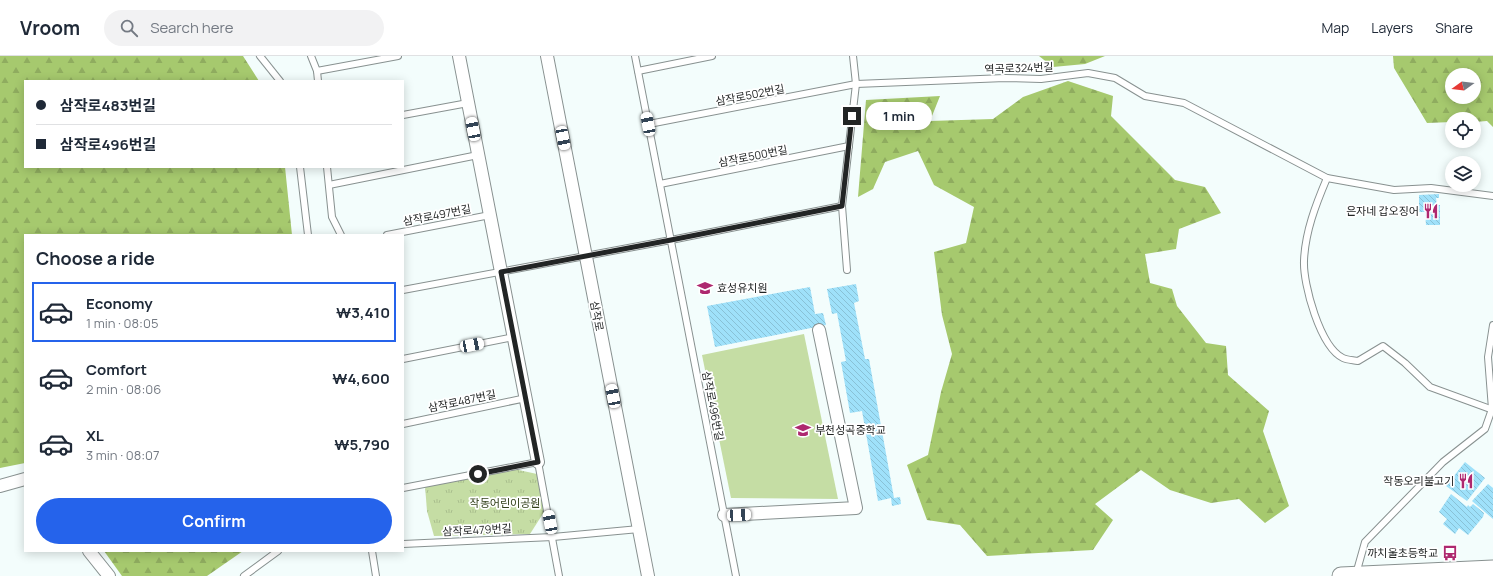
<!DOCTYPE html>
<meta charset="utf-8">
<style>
:root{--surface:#fff;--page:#f2f2f3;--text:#1f2937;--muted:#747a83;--line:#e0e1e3;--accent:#2563eb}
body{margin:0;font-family:Manrope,"Noto Sans KR",sans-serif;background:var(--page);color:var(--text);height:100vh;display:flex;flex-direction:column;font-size:15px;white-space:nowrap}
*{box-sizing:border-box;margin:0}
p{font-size:13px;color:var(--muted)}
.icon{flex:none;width:22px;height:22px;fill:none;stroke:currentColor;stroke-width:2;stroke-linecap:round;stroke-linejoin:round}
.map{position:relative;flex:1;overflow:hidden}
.details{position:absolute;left:24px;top:178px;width:380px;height:318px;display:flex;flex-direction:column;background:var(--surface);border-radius:0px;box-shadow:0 2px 10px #0003}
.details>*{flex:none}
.hud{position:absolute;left:24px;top:24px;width:380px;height:88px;border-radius:0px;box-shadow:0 2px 10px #0003;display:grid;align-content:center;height:88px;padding:0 12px;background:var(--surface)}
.needle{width:26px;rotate:255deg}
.tools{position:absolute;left:1445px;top:12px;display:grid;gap:8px}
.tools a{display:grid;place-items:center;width:36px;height:36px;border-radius:50%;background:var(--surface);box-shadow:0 2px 10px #0003;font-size:20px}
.end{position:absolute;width:18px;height:18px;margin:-9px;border:5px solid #222525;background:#fff;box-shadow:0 0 0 2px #fff}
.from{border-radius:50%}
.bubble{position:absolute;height:28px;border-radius:14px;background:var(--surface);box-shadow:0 2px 10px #0003;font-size:13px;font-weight:700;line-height:28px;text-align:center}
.car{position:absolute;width:12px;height:24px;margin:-12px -6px;border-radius:5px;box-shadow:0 0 3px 1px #0007;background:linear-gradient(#fff 24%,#345 0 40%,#fff 0 76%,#345 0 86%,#fff 0)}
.hud b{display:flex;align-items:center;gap:14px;height:38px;font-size:15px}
.hud b+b{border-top:1px solid var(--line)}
.hud i{width:10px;height:10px;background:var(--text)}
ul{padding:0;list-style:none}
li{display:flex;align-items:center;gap:12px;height:60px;margin:0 8px 6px;padding:0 4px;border:2px solid transparent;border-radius:0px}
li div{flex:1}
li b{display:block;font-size:15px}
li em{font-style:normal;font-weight:700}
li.on{border-color:var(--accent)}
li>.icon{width:36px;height:36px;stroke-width:1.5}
h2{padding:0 12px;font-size:18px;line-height:48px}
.button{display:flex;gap:8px;margin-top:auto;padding:8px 12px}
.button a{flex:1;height:46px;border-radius:24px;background:var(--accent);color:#fff;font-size:16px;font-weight:700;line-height:46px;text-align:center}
header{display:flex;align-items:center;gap:24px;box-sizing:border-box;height:56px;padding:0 20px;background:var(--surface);border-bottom:1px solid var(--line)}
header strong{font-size:19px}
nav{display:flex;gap:22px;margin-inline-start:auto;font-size:14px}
.search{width:280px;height:36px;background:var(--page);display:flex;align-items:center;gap:10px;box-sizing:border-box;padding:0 14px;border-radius:22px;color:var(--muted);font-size:15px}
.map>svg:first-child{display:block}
.grass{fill:url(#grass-tufts)}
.forest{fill:url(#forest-firs);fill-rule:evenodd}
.pitch{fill:#c5dda4}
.building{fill:url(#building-back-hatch)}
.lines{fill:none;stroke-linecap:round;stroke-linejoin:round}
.lane-casing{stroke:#889190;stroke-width:8}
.street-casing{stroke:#889190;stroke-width:14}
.secondary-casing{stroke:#889190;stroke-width:19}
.lane{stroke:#fff;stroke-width:6}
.street{stroke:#fff;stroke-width:12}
.secondary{stroke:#fff;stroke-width:17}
.route{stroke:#222525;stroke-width:5}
.labels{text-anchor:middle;stroke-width:3.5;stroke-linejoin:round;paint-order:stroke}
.street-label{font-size:11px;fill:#222525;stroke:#fff}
.poi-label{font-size:11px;fill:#222525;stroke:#fff;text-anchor:end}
.park-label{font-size:11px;fill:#313f19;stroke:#fff}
</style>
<header>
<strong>Vroom</strong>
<div class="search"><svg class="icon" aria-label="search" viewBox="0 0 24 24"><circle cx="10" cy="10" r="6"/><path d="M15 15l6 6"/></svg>Search here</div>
<nav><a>Map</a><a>Layers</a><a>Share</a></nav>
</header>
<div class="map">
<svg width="1493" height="520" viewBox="0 0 1493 520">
<defs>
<pattern id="grass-tufts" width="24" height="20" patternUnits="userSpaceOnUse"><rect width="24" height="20" fill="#c5dda4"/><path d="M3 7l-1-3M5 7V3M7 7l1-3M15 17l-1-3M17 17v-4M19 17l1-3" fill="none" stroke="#a9be8d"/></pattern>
<pattern id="forest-firs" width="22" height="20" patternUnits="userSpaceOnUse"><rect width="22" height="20" fill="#a6c96e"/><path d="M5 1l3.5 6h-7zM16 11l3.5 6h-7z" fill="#8fac5f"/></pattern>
<pattern id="building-back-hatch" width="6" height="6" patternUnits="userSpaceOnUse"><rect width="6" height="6" fill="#9fe1fa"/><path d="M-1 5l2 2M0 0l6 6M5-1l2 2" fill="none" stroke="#89c1d6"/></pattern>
</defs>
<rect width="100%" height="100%" fill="#f3fdfc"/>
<!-- grass -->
<polygon class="grass" points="514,413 537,418 544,456 530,478 434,480 427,455 425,430"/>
<!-- forest -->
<g class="forest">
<polygon points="0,0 243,0 259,25 25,25 25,111 285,111 292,179 25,179 25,407 0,412"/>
<polygon points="1039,0 1105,0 1085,8 1053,11"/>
<path d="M1393 0H1493V71L1487 65 1474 66V63H1452V66L1427 67 1394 12ZM1452 19H1474V41H1452Z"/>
<polygon points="1068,25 1113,40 1111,60 1175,124 1205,131 1221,157 1179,173 1176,193 1145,198 1150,227 1172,233 1177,250 1206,287 1226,290 1228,319 1269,355 1263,375 1289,450 1265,467 1239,443 1211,447 1170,434 1141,414 1095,448 1113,464 1093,494 987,500 960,469 927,464 907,409 928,399 941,336 952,298 942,259 934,196 966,187 974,151 934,129 918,95 885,106 873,133 858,141 866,44 940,40 930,65 993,63 1023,41"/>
<polygon points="104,495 243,495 207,520 122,520"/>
</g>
<!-- pitch -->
<polygon class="pitch" points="804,278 838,443 731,442 702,299"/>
<!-- building -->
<g class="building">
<polygon points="1439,138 1439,142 1436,142 1437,149 1440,149 1440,169 1426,169 1425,156 1419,156 1419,139"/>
<polygon points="856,228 859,245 854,247 865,303 869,303 894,442 900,441 901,448 892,450 891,442 878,445 862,355 850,357 841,306 846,305 837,257 832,258 827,233"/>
<polygon points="810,231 815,258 823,257 826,269 715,291 707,250"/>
<polygon points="1465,406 1485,422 1467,445 1446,430"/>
<polygon points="1488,428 1493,432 1493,463 1472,445"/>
<polygon points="1451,438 1467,451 1468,449 1470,451 1473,448 1484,457 1483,461 1468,479 1459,472 1455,478 1443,468 1447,463 1439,456"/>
</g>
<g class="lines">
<defs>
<g id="lane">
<polyline points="260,0 280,25"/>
<polyline points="311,0 317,15 318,25"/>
<polyline points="635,0 736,520"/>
<polyline points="317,15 398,0"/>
<polyline points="638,15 712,0"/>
<polyline points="403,59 468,47"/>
<path d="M649 68 856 28 1005 22 1041 23 1088 17 1115 22 1145 40 1184 47 1327 122C1316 148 1305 176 1304 205 1303 228 1320 291 1343 302 1347 304 1353 304 1358 305L1383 290 1405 307 1430 331 1493 354"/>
<polyline points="300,111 308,179"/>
<polyline points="327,111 332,161 341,179"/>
<polyline points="1327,122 1394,134 1431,132 1493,140"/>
<polyline points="660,128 849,90"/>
<polyline points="329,129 478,99"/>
<polyline points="387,179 490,159"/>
<polyline points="847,214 842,150 856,28 853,0"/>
<polyline points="403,234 671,184 842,150"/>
<polyline points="403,303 514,281"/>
<polyline points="403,368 526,342"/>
<polyline points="403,432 538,406 559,520"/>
<polyline points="403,488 553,481 639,473"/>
<polyline points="372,495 376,520"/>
<polyline points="1356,518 1365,486 1443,406 1485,373 1492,353 1488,301 1493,269"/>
<polyline points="244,520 278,495"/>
</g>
<g id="street">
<polyline points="459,0 538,406"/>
<polyline points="547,0 648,520"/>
<polyline points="0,430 25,423"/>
<polyline points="724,459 856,452 819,274"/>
<polyline points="89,495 109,520"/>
</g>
<polyline id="secondary" points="1341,520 1493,513"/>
</defs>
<!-- lane casing -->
<use href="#lane" class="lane-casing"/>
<!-- street casing -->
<use href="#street" class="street-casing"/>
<!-- secondary casing -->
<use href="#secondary" class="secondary-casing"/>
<!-- lane -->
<use href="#lane" class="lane"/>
<!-- street -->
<use href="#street" class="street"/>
<!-- secondary -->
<use href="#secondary" class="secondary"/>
</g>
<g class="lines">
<!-- route -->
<polyline class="route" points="478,418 538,406 501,216 671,184 842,150 852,60"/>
</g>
<!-- icons -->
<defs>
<symbol id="restaurant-bare" viewBox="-9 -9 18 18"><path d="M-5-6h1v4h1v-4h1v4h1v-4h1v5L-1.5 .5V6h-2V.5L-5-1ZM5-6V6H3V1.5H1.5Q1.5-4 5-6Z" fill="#ae286f" stroke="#fff" stroke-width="2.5" paint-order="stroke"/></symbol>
<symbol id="school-bare" viewBox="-9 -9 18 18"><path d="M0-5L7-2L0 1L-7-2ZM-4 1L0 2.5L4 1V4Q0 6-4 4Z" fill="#ae286f" stroke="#fff" stroke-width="2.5" paint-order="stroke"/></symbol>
<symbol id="bus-bare" viewBox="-9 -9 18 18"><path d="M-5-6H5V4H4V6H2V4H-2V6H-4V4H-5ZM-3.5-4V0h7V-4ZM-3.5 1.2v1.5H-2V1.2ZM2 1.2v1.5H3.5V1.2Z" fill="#ae286f" stroke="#fff" stroke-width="2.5" paint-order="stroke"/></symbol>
</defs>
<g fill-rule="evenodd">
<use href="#restaurant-bare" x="1420" y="144" width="22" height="22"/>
<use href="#school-bare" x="694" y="221" width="22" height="22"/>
<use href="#school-bare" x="792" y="363" width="22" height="22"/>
<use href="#restaurant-bare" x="1455" y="414" width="22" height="22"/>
<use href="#bus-bare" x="1439" y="486" width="22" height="22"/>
</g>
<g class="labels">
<!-- street labels -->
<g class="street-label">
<text transform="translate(1019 12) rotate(-2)" y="4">역곡로324번길</text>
<text transform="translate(750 39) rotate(-11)" y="4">삼작로502번길</text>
<text transform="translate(753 100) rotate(-11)" y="4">삼작로500번길</text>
<text transform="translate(437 159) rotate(-11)" y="4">삼작로497번길</text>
<text transform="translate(597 260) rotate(79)" y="4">삼작로</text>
<text transform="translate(462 345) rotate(-12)" y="4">삼작로487번길</text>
<text transform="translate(713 350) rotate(79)" y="4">삼작로496번길</text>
<text transform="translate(477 474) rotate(-3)" y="4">삼작로479번길</text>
</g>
<!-- poi labels -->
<g class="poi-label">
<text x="1419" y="159">은자네 갑오징어</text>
<text x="717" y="236" text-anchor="start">효성유치원</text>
<text x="815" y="378" text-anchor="start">부천성곡중학교</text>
<text x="1454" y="429">작동오리불고기</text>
<text x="1438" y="501">까치울초등학교</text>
</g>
<!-- park labels -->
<g class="park-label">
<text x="505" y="451">작동어린이공원</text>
</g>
</g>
</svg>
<div class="tools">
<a><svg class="needle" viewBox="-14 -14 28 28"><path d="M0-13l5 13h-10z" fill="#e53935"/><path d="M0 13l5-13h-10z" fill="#747a83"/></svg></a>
<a><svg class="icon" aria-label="locate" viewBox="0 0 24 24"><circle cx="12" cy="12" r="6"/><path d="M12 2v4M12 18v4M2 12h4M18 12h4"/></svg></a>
<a><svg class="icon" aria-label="layers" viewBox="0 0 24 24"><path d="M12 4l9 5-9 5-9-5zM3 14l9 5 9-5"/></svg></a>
</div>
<i class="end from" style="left:478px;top:418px"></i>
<i class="end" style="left:852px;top:60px"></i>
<div class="bubble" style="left:866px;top:46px;width:66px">1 min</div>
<i class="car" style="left:648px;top:68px;rotate:349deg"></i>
<i class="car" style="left:473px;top:73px;rotate:349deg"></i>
<i class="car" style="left:563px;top:82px;rotate:169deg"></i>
<i class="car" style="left:472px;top:289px;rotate:79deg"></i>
<i class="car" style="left:613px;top:340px;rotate:349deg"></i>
<i class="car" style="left:739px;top:459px;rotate:87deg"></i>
<i class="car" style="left:550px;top:466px;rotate:349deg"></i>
<div class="hud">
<b><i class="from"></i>삼작로483번길</b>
<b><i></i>삼작로496번길</b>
</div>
<section class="details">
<h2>Choose a ride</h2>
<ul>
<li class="on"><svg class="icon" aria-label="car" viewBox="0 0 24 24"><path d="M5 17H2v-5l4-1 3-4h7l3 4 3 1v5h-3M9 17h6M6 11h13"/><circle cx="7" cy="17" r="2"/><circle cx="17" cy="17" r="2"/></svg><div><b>Economy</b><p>1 min · 08:05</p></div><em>₩3,410</em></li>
<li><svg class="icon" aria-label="car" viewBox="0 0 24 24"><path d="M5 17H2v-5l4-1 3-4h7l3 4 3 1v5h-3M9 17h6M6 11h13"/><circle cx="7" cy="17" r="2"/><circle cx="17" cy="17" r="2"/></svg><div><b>Comfort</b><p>2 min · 08:06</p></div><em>₩4,600</em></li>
<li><svg class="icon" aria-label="car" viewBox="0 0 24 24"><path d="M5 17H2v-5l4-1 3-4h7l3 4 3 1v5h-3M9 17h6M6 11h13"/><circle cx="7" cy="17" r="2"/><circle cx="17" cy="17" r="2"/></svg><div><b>XL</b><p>3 min · 08:07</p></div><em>₩5,790</em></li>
</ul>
<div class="button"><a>Confirm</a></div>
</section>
</div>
